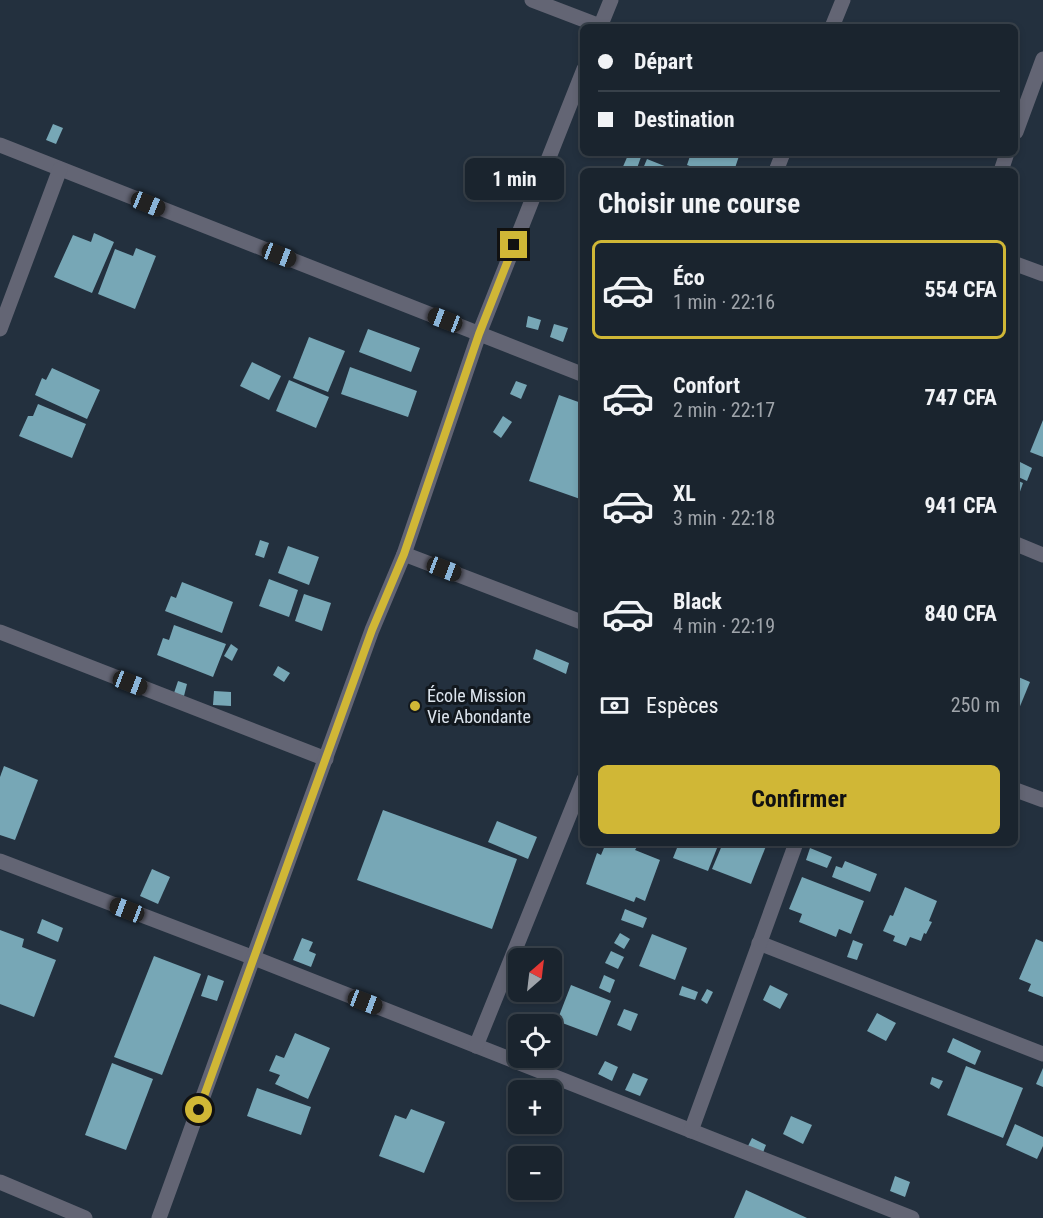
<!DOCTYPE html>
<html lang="fr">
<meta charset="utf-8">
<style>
:root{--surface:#1a242e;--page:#27303a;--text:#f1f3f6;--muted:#9fa4aa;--line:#38414a;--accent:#d0b736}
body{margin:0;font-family:"Roboto Condensed",sans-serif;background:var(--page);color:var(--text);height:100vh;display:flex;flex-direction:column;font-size:22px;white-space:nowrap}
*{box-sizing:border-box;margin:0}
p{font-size:20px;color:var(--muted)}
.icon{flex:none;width:33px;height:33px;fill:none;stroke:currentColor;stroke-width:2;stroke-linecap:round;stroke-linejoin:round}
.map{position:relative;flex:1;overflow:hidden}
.drawer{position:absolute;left:580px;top:168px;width:438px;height:678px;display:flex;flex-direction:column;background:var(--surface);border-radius:9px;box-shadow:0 3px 9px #0003,0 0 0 2px var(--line)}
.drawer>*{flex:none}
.hud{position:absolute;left:580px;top:24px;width:438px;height:132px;border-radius:9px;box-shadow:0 3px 9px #0003,0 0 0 2px var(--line);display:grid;align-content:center;height:132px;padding:0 18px;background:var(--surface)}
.needle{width:39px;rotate:28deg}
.buttons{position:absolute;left:508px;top:948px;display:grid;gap:12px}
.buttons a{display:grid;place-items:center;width:54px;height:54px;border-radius:9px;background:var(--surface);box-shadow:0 3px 9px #0003,0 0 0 2px var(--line);font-size:30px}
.end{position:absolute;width:27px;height:27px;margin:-14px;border:8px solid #d0b736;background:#111;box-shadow:0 0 0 3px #111}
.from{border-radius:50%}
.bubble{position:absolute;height:42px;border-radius:9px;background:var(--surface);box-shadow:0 3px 9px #0003,0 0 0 2px var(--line);font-size:20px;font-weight:700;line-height:42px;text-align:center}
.car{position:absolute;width:18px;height:36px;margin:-18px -9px;border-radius:8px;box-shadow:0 0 4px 2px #0007;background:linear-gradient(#222 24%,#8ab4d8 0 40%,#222 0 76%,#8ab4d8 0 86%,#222 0)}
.hud b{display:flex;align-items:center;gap:21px;height:57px;font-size:22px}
.hud b+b{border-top:2px solid var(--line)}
.hud i{width:15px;height:15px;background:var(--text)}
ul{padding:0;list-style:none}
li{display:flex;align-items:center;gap:18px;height:99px;margin:0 12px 9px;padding:0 6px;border:3px solid transparent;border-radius:9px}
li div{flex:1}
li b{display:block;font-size:22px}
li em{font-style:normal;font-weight:700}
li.active{border-color:var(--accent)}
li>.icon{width:54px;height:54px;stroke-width:1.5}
h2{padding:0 18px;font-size:27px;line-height:72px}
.pay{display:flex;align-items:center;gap:15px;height:66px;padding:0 18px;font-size:22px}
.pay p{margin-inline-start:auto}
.primary-button{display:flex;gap:12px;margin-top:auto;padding:12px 18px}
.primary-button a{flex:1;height:69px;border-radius:9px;background:var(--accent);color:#111;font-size:24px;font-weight:700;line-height:69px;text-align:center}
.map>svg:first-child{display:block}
.building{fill:#77a7b6}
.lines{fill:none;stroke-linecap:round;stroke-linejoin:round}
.minor{stroke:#636574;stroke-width:15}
.route{stroke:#d0b736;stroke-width:8}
.poi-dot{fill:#d0b736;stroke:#12181e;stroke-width:2}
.labels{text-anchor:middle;stroke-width:6;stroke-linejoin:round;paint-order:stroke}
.poi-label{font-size:18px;fill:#dce4ed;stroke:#12181e;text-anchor:start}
</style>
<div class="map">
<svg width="1043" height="1218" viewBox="0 0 1043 1218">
<rect width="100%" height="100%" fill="#23303e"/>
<!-- building -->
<g class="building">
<polygon points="53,124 63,128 56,144 46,140"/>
<polygon points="629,153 641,157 636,171 621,171"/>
<polygon points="691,153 740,153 734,171 703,171 687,165"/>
<polygon points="647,159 672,169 671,171 642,171"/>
<polygon points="94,233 114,242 92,293 54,277 73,235 91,242"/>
<polygon points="136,248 156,256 135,309 98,294 115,249 133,256"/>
<polygon points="528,316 541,320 538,330 526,327"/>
<polygon points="554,324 568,328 563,342 550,337"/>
<polygon points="368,329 420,348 411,372 359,352"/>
<polygon points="309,337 345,351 328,392 293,378"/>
<polygon points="252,362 281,376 269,400 240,386"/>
<polygon points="350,367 417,391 408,417 341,394"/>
<polygon points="52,368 100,390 87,419 35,395 42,378 46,380"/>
<polygon points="289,380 329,397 316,428 276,411"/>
<polygon points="516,381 527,385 521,399 510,394"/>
<polygon points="559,395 584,404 583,500 529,481"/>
<polygon points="38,404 86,424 72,458 19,436 28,416 33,416"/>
<polygon points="503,416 512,422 501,438 493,432"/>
<polygon points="1043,420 1043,457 1030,452"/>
<polygon points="1018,461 1032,468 1027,481 1016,476"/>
<polygon points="1016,480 1023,483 1016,503"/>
<polygon points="260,540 269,543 264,558 255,555"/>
<polygon points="288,546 319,557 309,585 278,573"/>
<polygon points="269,579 298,590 289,617 259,606"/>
<polygon points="182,582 233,602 222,633 165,611 171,596 176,598"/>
<polygon points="304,594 331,603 322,631 295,621"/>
<polygon points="174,625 226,644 213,677 157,655 163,638 169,640"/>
<polygon points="231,644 238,649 232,661 224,656"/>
<polygon points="536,649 569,663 566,674 533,659"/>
<polygon points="278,666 290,673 284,682 273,675"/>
<polygon points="1016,676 1030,682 1016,716"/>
<polygon points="178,681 187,684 184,696 174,693"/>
<polygon points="214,691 231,692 231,706 213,705"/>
<polygon points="4,766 38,780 15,840 0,835 0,777"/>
<polygon points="383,810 517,859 492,929 357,880"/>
<polygon points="497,821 537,837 528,859 488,842"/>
<polygon points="606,843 627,843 637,847 635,850 660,860 645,901 636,897 634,902 586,884 597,853 601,855"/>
<polygon points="679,843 719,843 708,871 673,858"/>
<polygon points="723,843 757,843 766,846 751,884 712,869"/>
<polygon points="810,848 832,857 827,868 806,860"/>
<polygon points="845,861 877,874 870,892 832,877 836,866 842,868"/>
<polygon points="152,869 170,877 158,904 140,896"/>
<polygon points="802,877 864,901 851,934 839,929 836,937 799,922 802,914 789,909"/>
<polygon points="905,887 937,901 929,921 932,922 926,934 924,933 921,941 910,937 906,946 893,941 895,936 883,931 890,915 893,916"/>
<polygon points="625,909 647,918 643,928 621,920"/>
<polygon points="42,919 63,928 58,942 37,933"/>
<polygon points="0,930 24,939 22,947 56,960 34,1017 0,1004"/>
<polygon points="620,933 630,939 624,949 614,943"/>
<polygon points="652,934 687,948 675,980 639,966"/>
<polygon points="302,938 313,942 309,951 316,954 311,967 293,960"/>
<polygon points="1036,939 1043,942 1043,997 1028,991 1031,984 1019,979"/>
<polygon points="853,940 863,944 857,960 847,957"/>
<polygon points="611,951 624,957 618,969 605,963"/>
<polygon points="154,956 201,974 162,1075 114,1057"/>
<polygon points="208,975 224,981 217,1001 201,996"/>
<polygon points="604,975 615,980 610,993 599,988"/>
<polygon points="571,985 611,1001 597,1036 557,1021"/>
<polygon points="770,985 788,994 780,1009 763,1000"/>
<polygon points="682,986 698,992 695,1000 679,995"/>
<polygon points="707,989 713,992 707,1004 701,1000"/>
<polygon points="624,1009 638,1014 631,1031 617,1025"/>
<polygon points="877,1013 896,1023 886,1041 867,1031"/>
<polygon points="295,1033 330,1048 308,1099 275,1084 280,1075 269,1071 276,1055 284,1058"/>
<polygon points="953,1038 981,1051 975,1065 947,1052"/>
<polygon points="605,1061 618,1067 612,1081 598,1074"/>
<polygon points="112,1063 153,1079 126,1150 85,1135"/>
<polygon points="966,1066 1023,1088 1003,1138 947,1115"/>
<polygon points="1043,1068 1043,1087 1036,1084"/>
<polygon points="633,1073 648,1079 640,1096 625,1090"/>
<polygon points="932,1077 943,1081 939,1089 930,1084"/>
<polygon points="257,1088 311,1107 301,1135 247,1116"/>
<polygon points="411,1109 445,1122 424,1173 379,1156 395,1115 406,1119"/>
<polygon points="791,1116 812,1125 803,1144 783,1134"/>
<polygon points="1015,1124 1043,1137 1043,1146 1037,1159 1006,1145"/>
<polygon points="752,1138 766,1145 762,1155 747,1148"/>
<polygon points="895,1176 910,1182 905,1197 890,1191"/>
<polygon points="746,1190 807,1218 734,1218"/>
</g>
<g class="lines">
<!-- minor -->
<g class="minor">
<polyline points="532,0 600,26"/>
<polyline points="600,27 611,0"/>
<polyline points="832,27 843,0"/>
<polyline points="1016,132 1043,59"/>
<polyline points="0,145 584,375"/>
<polyline points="776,171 783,153"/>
<polyline points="1001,171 1007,153"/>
<polyline points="1016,264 1043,274"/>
<polyline points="0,329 60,169"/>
<polyline points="1016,544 1043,555"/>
<polyline points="404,554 584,623"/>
<polyline points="0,632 326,759"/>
<polyline points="1016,790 1043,800"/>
<polyline points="0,861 254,958 912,1218"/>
<polyline points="759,943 1043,1054"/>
<polyline points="476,1046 584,779"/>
<polyline points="691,1131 796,843"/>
<polyline points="0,1182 85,1218"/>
<polyline points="159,1218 372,630 404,554 479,334 584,69"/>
</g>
</g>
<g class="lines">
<!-- route -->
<polyline class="route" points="199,1110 372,630 404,554 479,334 514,245"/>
</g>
<!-- markers -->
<circle class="poi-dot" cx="415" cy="706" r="6"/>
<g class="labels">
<!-- poi labels -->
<g class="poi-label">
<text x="427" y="702">École Mission<tspan x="427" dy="21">Vie Abondante</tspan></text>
</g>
</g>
</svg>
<div class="buttons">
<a><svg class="needle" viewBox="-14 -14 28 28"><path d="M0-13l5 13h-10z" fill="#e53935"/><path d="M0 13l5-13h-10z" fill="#9fa4aa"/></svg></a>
<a><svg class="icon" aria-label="locate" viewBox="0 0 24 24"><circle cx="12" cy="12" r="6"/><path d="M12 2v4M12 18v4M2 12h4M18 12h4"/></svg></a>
<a>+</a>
<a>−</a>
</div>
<i class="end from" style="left:199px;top:1110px"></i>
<i class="end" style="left:514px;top:245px"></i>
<div class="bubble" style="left:465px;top:158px;width:99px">1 min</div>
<i class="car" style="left:148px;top:204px;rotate:112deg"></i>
<i class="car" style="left:279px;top:255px;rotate:111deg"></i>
<i class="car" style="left:445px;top:320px;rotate:291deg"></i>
<i class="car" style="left:444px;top:569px;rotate:111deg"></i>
<i class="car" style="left:130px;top:683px;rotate:111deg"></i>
<i class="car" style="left:127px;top:910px;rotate:291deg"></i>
<i class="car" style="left:365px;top:1002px;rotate:111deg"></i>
<div class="hud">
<b><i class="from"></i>Départ</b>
<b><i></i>Destination</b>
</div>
<section class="drawer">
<h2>Choisir une course</h2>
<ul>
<li class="active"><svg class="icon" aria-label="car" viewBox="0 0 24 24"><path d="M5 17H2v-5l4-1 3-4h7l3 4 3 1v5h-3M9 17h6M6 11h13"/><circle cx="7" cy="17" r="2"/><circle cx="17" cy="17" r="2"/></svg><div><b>Éco</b><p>1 min · 22:16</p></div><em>554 CFA</em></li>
<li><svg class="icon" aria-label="car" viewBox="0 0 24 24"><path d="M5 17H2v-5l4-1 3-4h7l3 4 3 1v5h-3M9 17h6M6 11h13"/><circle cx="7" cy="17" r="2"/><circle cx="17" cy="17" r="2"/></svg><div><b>Confort</b><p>2 min · 22:17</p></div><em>747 CFA</em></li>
<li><svg class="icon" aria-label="car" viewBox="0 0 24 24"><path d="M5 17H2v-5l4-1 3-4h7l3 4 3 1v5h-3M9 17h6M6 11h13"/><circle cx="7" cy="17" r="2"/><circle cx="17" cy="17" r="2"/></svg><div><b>XL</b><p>3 min · 22:18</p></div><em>941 CFA</em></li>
<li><svg class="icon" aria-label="car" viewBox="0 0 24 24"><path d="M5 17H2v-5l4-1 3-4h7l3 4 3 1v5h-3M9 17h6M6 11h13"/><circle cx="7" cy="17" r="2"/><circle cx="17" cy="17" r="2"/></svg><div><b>Black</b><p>4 min · 22:19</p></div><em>840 CFA</em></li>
</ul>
<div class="pay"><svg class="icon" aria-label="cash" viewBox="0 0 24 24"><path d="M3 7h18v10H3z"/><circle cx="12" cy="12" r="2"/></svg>Espèces<p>250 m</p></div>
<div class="primary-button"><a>Confirmer</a></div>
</section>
</div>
